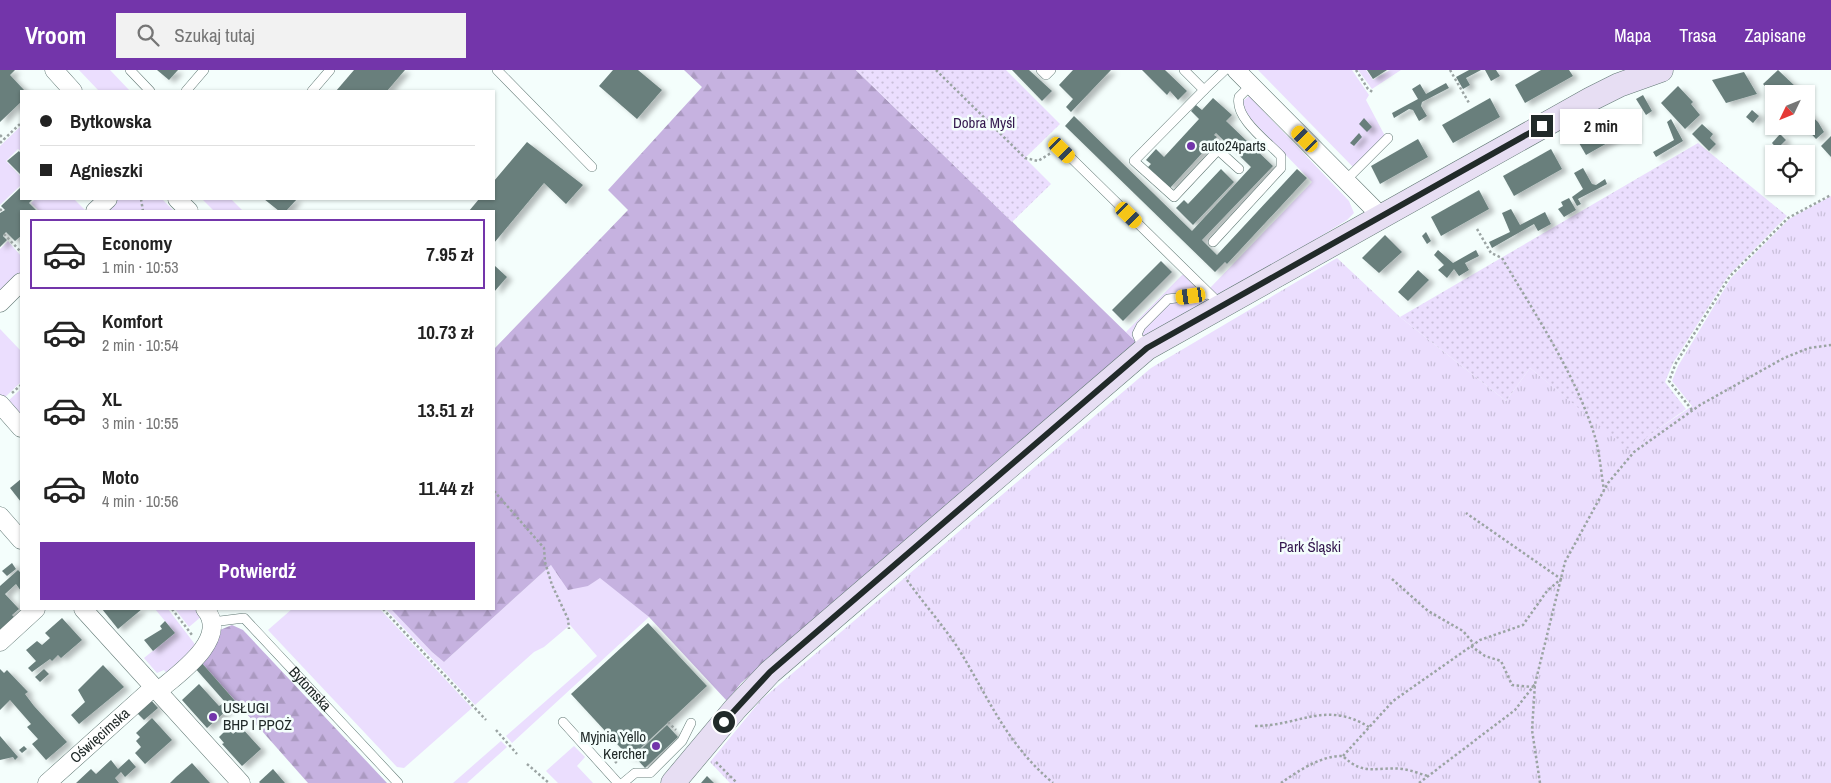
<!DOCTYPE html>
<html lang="pl">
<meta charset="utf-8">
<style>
:root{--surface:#fff;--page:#f2f2f2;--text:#222;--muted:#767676;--line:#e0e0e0;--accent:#7335aa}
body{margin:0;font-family:"Archivo Narrow",sans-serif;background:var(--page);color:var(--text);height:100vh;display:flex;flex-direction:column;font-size:19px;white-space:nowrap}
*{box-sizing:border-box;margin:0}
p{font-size:16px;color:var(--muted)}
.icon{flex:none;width:28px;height:28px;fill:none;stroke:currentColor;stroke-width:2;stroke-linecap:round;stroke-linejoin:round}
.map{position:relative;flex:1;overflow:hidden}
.panel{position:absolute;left:20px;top:140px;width:475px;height:400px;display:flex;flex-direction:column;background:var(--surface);border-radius:0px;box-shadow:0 1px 4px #0004}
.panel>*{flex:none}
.banner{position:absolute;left:20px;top:20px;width:475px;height:110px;border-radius:0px;box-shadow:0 1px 4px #0004;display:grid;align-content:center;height:110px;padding:0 20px;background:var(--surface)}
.needle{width:32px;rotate:227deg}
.fabs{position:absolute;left:1765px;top:15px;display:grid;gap:10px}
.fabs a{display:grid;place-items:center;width:50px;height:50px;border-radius:0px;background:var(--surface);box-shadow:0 1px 4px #0004;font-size:25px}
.end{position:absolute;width:22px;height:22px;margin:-11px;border:6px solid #212a29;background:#fff;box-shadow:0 0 0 2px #fff}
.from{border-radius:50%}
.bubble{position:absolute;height:35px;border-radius:0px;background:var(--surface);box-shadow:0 1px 4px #0004;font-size:16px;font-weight:700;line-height:35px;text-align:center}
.car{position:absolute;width:15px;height:30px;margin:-15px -8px;border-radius:6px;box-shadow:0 0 4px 1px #0007;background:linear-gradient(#f5c518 24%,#345 0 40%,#f5c518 0 76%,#345 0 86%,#f5c518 0)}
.banner b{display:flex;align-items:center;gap:18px;height:48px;font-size:19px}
.banner b+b{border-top:1px solid var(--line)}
.banner i{width:12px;height:12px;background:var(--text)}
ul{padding:9px 0 0;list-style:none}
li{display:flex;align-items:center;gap:15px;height:70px;margin:0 10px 8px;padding:0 10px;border:2px solid transparent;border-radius:0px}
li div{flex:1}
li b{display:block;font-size:19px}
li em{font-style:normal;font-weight:700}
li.selected{border-color:var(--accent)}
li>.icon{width:45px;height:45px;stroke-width:1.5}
.action{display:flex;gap:10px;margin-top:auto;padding:10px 20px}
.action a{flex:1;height:58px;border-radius:0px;background:var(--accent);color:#fff;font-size:20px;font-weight:700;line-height:58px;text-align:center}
header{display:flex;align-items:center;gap:30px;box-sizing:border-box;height:70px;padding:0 25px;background:var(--accent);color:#fff}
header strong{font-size:24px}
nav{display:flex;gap:28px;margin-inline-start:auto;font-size:18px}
.search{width:350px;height:45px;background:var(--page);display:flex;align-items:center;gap:12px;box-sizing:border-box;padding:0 18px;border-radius:0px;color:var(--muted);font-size:19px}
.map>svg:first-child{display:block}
.grass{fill:#ebdefe}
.forest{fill:url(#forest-firs)}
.park{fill:url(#park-tufts)}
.garden{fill:url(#garden-dots)}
.building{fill:#697f7c;filter:url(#shadow)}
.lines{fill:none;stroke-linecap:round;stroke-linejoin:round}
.lane-casing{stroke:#617874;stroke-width:10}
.street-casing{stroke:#617874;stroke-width:19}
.secondary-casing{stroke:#617874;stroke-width:25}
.path{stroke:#9ba4a3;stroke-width:2.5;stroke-dasharray:2.5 2.5;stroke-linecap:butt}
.lane{stroke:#fff;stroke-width:9}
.street{stroke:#fff;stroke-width:18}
.secondary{stroke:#e7def3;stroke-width:24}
.route{stroke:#212a29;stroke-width:6}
.poi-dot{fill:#7335aa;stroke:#f4fefc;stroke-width:2}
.labels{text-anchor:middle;stroke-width:5;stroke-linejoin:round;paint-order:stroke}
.park-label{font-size:15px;fill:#34184f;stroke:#f4fefc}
.poi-label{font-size:15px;fill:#212a29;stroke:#f4fefc;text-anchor:start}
.street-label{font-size:15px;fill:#212a29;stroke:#f4fefc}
</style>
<header>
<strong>Vroom</strong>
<div class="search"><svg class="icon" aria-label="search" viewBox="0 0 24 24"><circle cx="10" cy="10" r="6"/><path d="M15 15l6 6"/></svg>Szukaj tutaj</div>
<nav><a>Mapa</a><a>Trasa</a><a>Zapisane</a></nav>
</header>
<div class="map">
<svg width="1831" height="713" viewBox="0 0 1831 713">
<defs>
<pattern id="forest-firs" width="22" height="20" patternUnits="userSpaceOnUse" patternTransform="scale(1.25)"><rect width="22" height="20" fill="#c6b2e0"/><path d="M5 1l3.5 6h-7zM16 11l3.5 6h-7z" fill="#aa99c0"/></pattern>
<pattern id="park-tufts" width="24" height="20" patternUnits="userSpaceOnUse" patternTransform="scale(1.25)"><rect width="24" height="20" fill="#ebdefe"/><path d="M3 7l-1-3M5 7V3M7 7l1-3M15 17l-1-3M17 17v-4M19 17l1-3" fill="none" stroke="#c9bfda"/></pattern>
<pattern id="garden-dots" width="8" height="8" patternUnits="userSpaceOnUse" patternTransform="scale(1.25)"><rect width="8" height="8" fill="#ebdefe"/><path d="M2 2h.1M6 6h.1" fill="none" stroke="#c9bfda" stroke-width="1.8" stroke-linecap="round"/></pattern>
<filter id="shadow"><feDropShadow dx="5.5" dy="3" stdDeviation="2.5" flood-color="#0004"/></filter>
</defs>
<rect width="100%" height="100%" fill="#f4fefc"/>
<!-- grass -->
<g class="grass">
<polygon points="79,0 110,0 130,21 99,21"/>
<polygon points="1258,0 1352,0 1369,25 1366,30 1385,66 1354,98"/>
<polygon points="1358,0 1366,0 1373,10 1390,0 1401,0 1372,19"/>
<polygon points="1249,26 1349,131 1354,143 1347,150 1220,228 1210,218 1312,112 1242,40 1243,31"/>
<polygon points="21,56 21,81 18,79 6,91 21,107 21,115 0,135 0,76"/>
<polygon points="35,129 74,129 86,141 39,141 31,133"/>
<polygon points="112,129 162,129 174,141 107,141"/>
<polygon points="202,129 231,129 243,141 214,141"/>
<polygon points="8,171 21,186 21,208 0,229 0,179"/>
<polygon points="1184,203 1202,220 1166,225 1136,272 1126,262"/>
<polygon points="1207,228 1212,233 1144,269 1141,265 1143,259 1169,233"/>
<polygon points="0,259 21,281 21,312 3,329 0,325"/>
<polygon points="21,319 21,348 7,332"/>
<polygon points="551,495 588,516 600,507 649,547 512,673 506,666 597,586 570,555 544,577 534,582 475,635 386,539 391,539 432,582 444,592"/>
<polygon points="155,539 168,539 197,577 168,605 164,600 157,603 144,588 175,563"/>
<polygon points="175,539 198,539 202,546 189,557"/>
<polygon points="292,539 380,539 472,638 404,698 397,697 268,560"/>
<polygon points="501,671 507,677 467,713 453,713"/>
<polygon points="574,676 585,687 577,696 593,713 558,713 546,701"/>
</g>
<!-- forest -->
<g class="forest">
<polygon points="684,0 856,0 1136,272 741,613 727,631 649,547 600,508 588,516 568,520 551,495 444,592 432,582 391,539 494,539 494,279 628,140 608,120 702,17"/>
<polygon points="232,555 243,560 387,713 308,713 201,592 220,560"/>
</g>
<!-- park -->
<polygon class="park" points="1831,126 1831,713 730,713 710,692 761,630 1151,298 1337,188 1400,247 1506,331 1530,298 1629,379 1692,336 1672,311 1678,296 1731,208 1789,149"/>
<!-- garden -->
<g class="garden">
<polygon points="856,0 1006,0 1060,54 1025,88 1051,114 1012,152"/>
<polygon points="1698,73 1787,146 1728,206 1673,293 1665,312 1686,339 1629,380 1530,298 1506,331 1400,247"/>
</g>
<!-- building -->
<g class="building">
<polygon points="0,0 15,0 10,5 25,21 21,21 21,32 0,52"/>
<polygon points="157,0 178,0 169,10"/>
<polygon points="354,0 405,0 387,21 336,21"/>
<polygon points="613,0 638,0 662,20 637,49 599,16"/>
<polygon points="1012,0 1029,0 1052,21 1042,31"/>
<polygon points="1073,0 1111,0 1071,42 1066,37 1073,29 1059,15"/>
<polygon points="1142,0 1165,0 1187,21 1178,30 1170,21 1167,25"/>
<polygon points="1367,0 1387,0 1373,9"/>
<polygon points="1469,0 1481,0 1466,8 1470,15 1463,19 1456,7"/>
<polygon points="1485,0 1496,0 1500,6 1491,11"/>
<polygon points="1541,0 1569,0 1573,6 1525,33 1515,15"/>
<polygon points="1778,0 1796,17 1788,24 1774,25 1763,14"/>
<polygon points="1744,2 1757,24 1726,33 1712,10"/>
<polygon points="1446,13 1449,18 1422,32 1421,36 1427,46 1419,51 1413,40 1409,39 1394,48 1392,43 1418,29 1412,19 1420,14 1426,24"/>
<polygon points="1678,16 1693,32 1691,34 1700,45 1685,59 1661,33"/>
<polygon points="1643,25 1652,41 1646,45 1636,29"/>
<polygon points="1213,28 1232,45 1226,51 1273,96 1202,170 1217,185 1297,99 1307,108 1227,194 1225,192 1215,202 1065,56 1074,46 1192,161 1251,97 1216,63 1214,65 1217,67 1170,118 1148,97 1151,94 1146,90 1156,79 1164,87 1199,49 1191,41 1196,35 1202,40"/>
<polygon points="1490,28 1500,47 1453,73 1442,55"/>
<polygon points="1623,39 1634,58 1586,85 1575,66"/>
<polygon points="1752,40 1759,46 1753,53 1746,47"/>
<polygon points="1806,41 1818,52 1824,62 1816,69 1804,56 1806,56"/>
<polygon points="1364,48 1372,57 1367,62 1359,54"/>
<polygon points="1671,49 1683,71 1656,87 1653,82 1674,70 1667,52"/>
<polygon points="1702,54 1713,64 1710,68 1716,74 1709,81 1692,64"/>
<polygon points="1359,63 1362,67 1354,76 1350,73"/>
<polygon points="1780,64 1786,70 1777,79 1772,73"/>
<polygon points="1831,66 1831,87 1821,76"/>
<polygon points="1418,69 1428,87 1380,114 1371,96"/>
<polygon points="527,72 583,115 566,134 544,113 494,173 494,141 469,141 479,129 494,129 494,111"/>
<polygon points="1551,79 1562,99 1514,126 1503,106"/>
<polygon points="19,81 21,84 21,105 7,91"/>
<polygon points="1583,98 1592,114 1596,115 1605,109 1607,114 1578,129 1581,134 1577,136 1572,127 1583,119 1574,103"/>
<polygon points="1221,99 1234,112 1193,155 1176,138 1184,130 1188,134"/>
<polygon points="21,117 21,129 33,129 29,133 37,141 21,141 21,166 15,171 6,162 3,166 7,170 0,177 0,143 5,140 1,136"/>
<polygon points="1479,120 1489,139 1441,166 1431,147"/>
<polygon points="1569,128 1576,140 1564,147 1558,139 1563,136 1561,132"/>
<polygon points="264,129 297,129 286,141 279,141"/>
<polygon points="1511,139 1520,155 1545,142 1551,154 1538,161 1534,154 1492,178 1489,172 1510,162 1502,143"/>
<polygon points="1426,162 1431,171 1427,174 1422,166"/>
<polygon points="1385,165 1402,182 1379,203 1362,188"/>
<polygon points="1438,180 1453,193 1476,180 1479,186 1465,193 1469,200 1459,206 1454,199 1447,208 1438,200 1444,195 1434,185"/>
<polygon points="1161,191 1172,202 1123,251 1112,240"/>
<polygon points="494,195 507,207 494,222"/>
<polygon points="1418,200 1429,210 1408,231 1398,222"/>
<polygon points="21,409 21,432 10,418"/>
<polygon points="12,493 16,499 7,506 2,501"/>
<polygon points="18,500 21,503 21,521 16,514 5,524 19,539 12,545 16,549 0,564 0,516"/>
<polygon points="102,539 142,539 118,559"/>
<polygon points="62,548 82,570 61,588 58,585 52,591 50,589 32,602 28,598 36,591 26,580 37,571 42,575 50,568 45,563"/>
<polygon points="165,551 175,563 153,581 144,570 162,559 160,556"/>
<polygon points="648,553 707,616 630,688 571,624"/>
<polygon points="201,592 236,632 207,658 182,630 199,614 219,636 225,632 194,597"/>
<polygon points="103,595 124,617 79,654 71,645 85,632 78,620"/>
<polygon points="0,599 4,603 7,600 28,622 25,624 34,636 67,672 46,690 32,674 38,669 27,657 31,654 10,630 0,640"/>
<polygon points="44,599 49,604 40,612 35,607"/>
<polygon points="151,630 158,638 144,650 137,643"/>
<polygon points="152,648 172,670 145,694 135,683 141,677 136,671 140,667 136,663"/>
<polygon points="667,655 678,667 645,698 634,686"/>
<polygon points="241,657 261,679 242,696 222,674 224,673 219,667 228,658 233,664"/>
<polygon points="0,666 18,687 15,690 13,687 0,690"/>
<polygon points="24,676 27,679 22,683 19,680"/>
<polygon points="129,689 136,697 125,707 121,702 115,708 119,713 76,713 91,699 96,704 111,690 118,699"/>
<polygon points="192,693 210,713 170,713 176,707"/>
<polygon points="273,699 285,713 260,713 259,712"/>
<polygon points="707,706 714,713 701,713"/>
</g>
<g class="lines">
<defs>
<g id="lane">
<polyline points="130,0 150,21"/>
<polyline points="497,0 592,97"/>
<polyline points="1041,0 1046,5 1051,0"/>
<polyline points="1184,0 1204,20 1225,0"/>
<polyline points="1204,20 1134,91 1174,127 1218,80 1239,99"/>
<polyline points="186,21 204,0"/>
<polyline points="312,21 330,0"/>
<polyline points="1062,79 1221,235"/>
<polyline points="1346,110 1388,68"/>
<path d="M1213 172 1281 98V86C1268 72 1234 48 1239 27L1251 15"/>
<polyline points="1143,278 1137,264 1141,256 1168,229 1209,224"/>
<path id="s1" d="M212 552 244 548 398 713"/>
<polyline points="563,652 618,713"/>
<polyline points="623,713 635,703 650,703 682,671 691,653"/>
</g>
<g id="street">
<polyline points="54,0 73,21"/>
<polyline points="1236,0 1381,146"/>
<polyline points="177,129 189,141"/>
<polyline points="95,141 108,129"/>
<polyline points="0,233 21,212"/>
<polyline points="0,334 21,358"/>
<polyline points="0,446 21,470"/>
<polyline points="83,539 241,713"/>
<polyline points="0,572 36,539"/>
<path d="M158 621C177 605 231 568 205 539"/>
<path id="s2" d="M47 713 154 617"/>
</g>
<polyline id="secondary" points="673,713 735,639 770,602 1147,278 1591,29 1619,15 1661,0"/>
</defs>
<!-- lane casing -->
<use href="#lane" class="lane-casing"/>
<!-- street casing -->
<use href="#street" class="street-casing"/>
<!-- secondary casing -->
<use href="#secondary" class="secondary-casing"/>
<!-- path -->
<g class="path">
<polyline points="936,0 1025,88 1038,91 1051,83"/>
<polyline points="1356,0 1368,19 1374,23"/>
<polyline points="1450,0 1469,33"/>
<polyline points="0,65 4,69"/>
<polyline points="0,73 21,53"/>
<polyline points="141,129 143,141"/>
<polyline points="0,139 3,142"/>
<path d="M1477 159 1491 183 1502 188C1535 244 1576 305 1595 367 1600 384 1601 403 1604 420"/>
<polyline points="4,164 21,182"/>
<polyline points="12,323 21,315"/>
<polyline points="1692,340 1669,311 1676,293 1730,206 1788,148 1831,125"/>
<polyline points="494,421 544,478 545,492 552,515 568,549 569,559"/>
<polyline points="1392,509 1428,541 1463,561 1474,574"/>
<path d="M907 510C923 533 943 555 958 578 990 630 1005 672 1053 713"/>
<polyline points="172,539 192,565"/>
<polyline points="383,539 486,650"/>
<polyline points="1471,576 1485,586 1501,591 1512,615 1533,617"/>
<polyline points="668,652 676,660"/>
<path d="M1255 656C1300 656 1325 630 1369 657"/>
<polyline points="496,660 517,684"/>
<polyline points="1343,686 1393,631 1480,570 1523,555 1547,521 1561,509 1466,443"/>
<polyline points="716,692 737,713"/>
<polyline points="615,693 625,683"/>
<polyline points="527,694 549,713"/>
<path d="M1281 713C1298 701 1322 685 1343 686 1364 707 1377 696 1402 699 1411 700 1420 704 1428 706"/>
<polyline points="1419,713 1515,640 1535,614"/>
<polyline points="1540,713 1532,660 1535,614 1565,492 1608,413 1634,382 1700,335 1784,288 1809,278 1831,275"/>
</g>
<!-- lane -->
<use href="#lane" class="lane"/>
<!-- street -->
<use href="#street" class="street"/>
<!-- secondary -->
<use href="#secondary" class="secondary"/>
</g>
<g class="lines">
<!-- route -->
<polyline class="route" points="724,652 770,602 1147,278 1542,56"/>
</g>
<!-- markers -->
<g class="poi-dot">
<circle cx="1191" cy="76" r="5"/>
<circle cx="213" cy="647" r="5"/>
<circle cx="656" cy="676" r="5"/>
</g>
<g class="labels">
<!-- park labels -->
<g class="park-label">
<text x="984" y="58">Dobra Myśl</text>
<text x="1310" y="482">Park Śląski</text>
</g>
<!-- poi labels -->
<g class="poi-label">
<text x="1201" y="81">auto24parts</text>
<text x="223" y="643">USŁUGI<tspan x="223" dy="17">BHP I PPOŻ</tspan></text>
<text x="646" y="672" text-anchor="end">Myjnia Yello<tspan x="646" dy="17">Kercher</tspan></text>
</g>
<!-- street labels -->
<g class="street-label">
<text dy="5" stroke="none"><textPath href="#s1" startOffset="129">Bytomska</textPath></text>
<text dy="5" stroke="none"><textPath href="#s2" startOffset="71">Oświęcimska</textPath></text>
</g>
</g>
</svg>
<div class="fabs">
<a><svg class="needle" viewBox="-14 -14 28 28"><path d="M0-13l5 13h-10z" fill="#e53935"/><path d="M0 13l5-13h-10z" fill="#767676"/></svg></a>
<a><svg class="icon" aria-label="locate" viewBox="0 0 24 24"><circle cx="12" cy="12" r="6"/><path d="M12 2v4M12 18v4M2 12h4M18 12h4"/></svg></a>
</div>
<i class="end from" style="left:724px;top:652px"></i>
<i class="end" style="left:1542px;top:56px"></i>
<div class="bubble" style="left:1560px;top:39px;width:82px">2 min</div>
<i class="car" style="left:1305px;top:69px;rotate:315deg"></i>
<i class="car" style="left:1062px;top:80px;rotate:134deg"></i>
<i class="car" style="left:1129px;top:145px;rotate:134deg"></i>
<i class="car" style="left:1191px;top:226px;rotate:262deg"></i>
<div class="banner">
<b><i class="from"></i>Bytkowska</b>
<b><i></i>Agnieszki</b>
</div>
<section class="panel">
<ul>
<li class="selected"><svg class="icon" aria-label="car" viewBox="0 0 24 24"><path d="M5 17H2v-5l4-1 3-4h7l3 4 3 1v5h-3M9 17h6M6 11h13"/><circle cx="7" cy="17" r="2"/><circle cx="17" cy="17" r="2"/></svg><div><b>Economy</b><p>1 min · 10:53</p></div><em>7.95 zł</em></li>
<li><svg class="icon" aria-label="car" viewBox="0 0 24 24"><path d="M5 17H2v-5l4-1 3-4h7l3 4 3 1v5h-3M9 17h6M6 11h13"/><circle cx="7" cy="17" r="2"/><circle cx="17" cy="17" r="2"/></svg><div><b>Komfort</b><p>2 min · 10:54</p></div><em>10.73 zł</em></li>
<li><svg class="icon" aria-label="car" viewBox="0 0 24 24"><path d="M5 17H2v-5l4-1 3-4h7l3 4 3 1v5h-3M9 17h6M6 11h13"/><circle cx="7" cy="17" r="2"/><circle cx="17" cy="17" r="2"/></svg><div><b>XL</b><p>3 min · 10:55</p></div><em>13.51 zł</em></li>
<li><svg class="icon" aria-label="car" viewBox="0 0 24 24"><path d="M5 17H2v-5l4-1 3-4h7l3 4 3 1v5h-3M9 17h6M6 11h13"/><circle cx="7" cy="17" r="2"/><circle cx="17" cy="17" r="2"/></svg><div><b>Moto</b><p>4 min · 10:56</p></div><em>11.44 zł</em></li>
</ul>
<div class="action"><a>Potwierdź</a></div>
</section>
</div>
